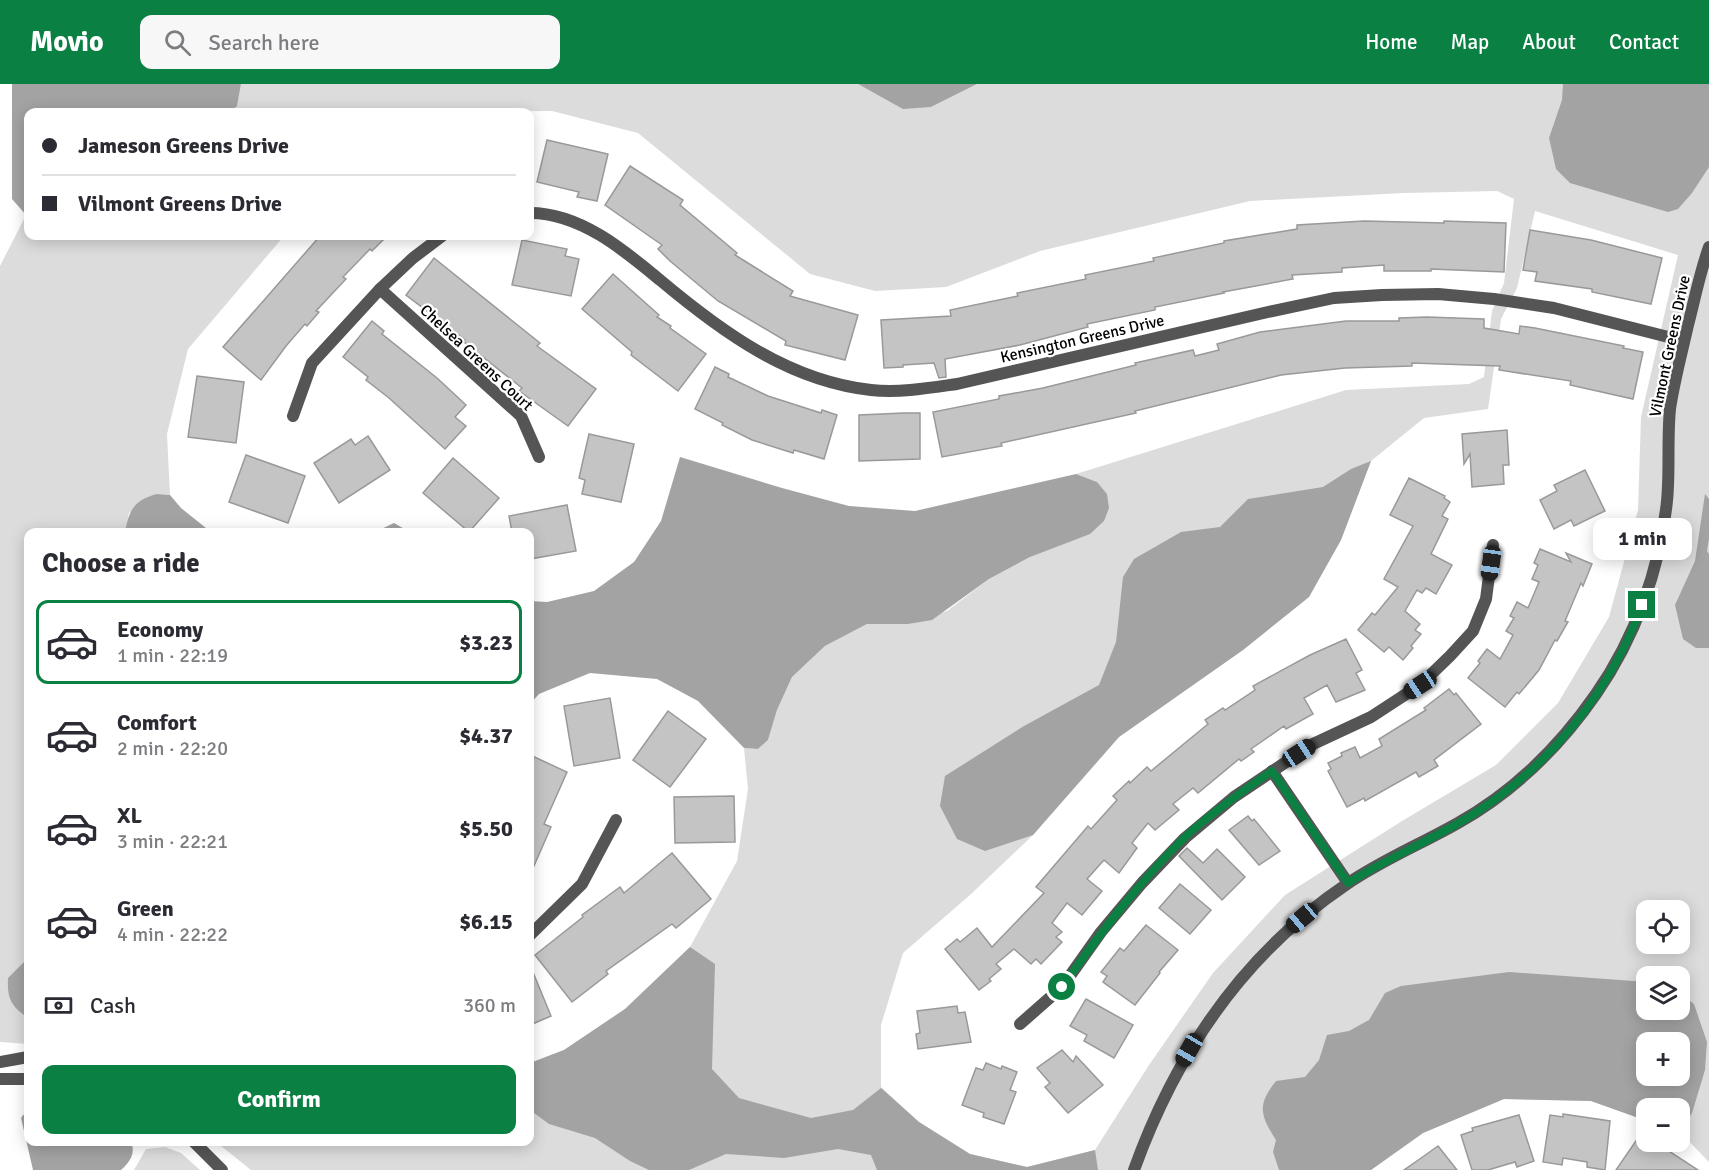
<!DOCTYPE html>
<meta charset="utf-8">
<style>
:root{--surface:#fff;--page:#f7f7f7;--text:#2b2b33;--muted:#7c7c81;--line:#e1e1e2;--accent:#0b8043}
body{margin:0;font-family:Signika,sans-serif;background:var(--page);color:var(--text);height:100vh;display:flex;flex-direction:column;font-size:22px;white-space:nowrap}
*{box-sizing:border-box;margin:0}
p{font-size:20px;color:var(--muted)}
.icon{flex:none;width:33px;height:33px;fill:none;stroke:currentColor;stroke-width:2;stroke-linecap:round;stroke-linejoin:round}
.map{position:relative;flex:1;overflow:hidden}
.details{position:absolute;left:24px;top:444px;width:510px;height:618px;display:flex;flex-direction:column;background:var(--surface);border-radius:12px;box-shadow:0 3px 15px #0003}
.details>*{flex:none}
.banner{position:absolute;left:24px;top:24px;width:510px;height:132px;border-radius:12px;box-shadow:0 3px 15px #0003;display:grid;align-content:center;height:132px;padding:0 18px;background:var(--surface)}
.controls{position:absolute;left:1636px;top:816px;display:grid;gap:12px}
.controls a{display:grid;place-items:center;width:54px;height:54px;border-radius:12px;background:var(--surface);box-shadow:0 3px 15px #0003;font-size:30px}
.end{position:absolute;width:27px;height:27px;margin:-14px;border:8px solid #0b8043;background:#fff;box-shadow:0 0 0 3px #fff}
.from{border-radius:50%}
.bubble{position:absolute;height:42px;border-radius:12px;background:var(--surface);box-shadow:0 3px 15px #0003;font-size:20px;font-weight:700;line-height:42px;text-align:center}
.car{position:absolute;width:18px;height:36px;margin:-18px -9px;border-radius:8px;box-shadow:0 0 4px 2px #0007;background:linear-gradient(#222 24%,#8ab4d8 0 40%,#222 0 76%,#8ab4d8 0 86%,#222 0)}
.banner b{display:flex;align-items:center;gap:21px;height:57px;font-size:22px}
.banner b+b{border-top:2px solid var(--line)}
.banner i{width:15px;height:15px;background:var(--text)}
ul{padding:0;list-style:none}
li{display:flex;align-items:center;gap:18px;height:84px;margin:0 12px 9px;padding:0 6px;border:3px solid transparent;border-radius:12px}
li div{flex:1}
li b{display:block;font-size:22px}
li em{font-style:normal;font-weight:700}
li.active{border-color:var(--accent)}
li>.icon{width:54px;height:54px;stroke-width:1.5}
h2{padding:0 18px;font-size:27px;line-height:72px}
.pay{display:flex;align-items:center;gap:15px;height:66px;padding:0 18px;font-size:22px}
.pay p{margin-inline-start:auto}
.primary-button{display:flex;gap:12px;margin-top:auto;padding:12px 18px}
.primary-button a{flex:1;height:69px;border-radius:12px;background:var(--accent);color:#fff;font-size:24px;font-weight:700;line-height:69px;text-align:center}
header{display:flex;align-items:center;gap:36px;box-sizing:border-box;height:84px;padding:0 30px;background:var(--accent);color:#fff}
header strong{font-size:28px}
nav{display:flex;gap:33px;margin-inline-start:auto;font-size:21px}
.search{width:420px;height:54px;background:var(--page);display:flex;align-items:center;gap:15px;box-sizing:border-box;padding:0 21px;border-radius:12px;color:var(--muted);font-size:22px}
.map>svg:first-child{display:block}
.green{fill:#dcdcdc;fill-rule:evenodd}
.water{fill:#a3a3a3;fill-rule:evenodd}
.building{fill:#c4c4c4;stroke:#999;stroke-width:1.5}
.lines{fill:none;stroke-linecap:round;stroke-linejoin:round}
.street{stroke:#555;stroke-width:12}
.route{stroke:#0b8043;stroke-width:8}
.labels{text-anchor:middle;stroke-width:4.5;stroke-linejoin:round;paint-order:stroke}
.street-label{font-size:16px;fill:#000;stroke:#fff}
</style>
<header>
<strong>Movio</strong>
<div class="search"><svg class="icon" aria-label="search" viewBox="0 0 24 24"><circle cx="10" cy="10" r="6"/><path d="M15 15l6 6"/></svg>Search here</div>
<nav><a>Home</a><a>Map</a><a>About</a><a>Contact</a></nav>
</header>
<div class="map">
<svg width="1709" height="1086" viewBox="0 0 1709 1086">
<rect width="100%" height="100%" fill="#fff"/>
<!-- green -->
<g class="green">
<path d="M241 0H858L875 9 931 23 977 0H1709V1078L1680 1048V1024H1647V1037L1591 1017 1504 1015 1423 1049 1371 1086H251L216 1058H530V979L564 966 625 925 690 863 737 777 748 705 744 664 758 665 768 656 777 626 792 593 825 562 867 540H908L947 527 989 495 1030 473 1097 398 1076 390 1346 306 1469 300 1484 293 1492 227 1504 199 1514 115 1497 107 1404 109 1250 117 1040 167 946 203 875 207 810 190 638 49 552 27 229 28 237 21ZM1535 127 1678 171 1641 333 1638 426 1609 533 1558 619 1496 681 1402 737 1285 811 1213 889 1149 981 1095 1066 1027 1083 970 1070 919 1038 881 1003V941L903 869 970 811 1033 751 1119 653 1243 566 1309 513 1341 456 1371 377 1424 334 1488 325 1501 235 1517 204ZM1647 826H1680V860H1647ZM1647 892H1680V926H1647ZM1647 958H1680V992H1647Z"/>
<polygon points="28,130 28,152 284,152 188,265 167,350 170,411 157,410 129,429 125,448 28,448 28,960 0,958 0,182 26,131"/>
<polygon points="165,1063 181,1069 200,1086 134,1086 146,1065"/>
</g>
<!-- water -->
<g class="water">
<polygon points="12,0 241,0 237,22 229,28 28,28 28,130 26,131 12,115"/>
<polygon points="858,0 977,0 931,23 903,25"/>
<polygon points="1563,0 1709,0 1709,83 1692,109 1678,125 1668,128 1570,99 1556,85 1549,54 1562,16"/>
<polygon points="680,373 782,404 849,422 915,427 1076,390 1097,398 1107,410 1109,424 1104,437 1090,450 1030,473 989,495 932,536 908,540 867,540 825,562 792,593 777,626 768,656 758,665 744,664 698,617 657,595 590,589 539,610 530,620 530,517 547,518 594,507 634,478 661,437"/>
<polygon points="1371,377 1341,456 1309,513 1243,566 1119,653 1033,751 985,767 957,755 940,722 945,692 1024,642 1099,601 1116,558 1123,493 1134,475 1181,448 1220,443 1248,415 1323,403 1351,385"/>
<path d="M157 410 170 411 181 424 211 448H125C129 426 134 416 157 410Z"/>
<polygon points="1705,410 1709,415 1709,455 1707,467 1709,470 1709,564 1696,564 1683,555 1675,521 1695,477"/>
<polygon points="394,439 410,448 374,448 377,447"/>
<polygon points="690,863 715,880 712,985 739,1014 811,1034 853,1026 881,1004 919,1038 970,1070 1027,1083 1095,1066 1098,1086 877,1086 871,1071 838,1065 784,1074 726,1070 689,1086 649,1086 630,1077 595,1054 549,1040 530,1026 530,979 564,966 625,925"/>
<path d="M28 874V934C11 922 7 915 8 894Z"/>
<path d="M1509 888 1647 898V926H1680V909L1694 920 1707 958 1705 986 1692 1029 1680 1048V1024H1647V1037L1591 1017 1504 1015 1423 1049 1371 1086H1279L1273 1068 1276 1056C1260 1031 1257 1021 1276 997L1305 993 1319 976 1327 951 1349 947 1369 936 1385 909 1401 902ZM1647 958H1680V992H1647Z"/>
<path d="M28 1030V1058H131C136 1069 130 1078 121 1086H33L21 1034 23 1031Z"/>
</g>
<!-- building -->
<g class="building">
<polygon points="547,56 608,70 597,117 577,113 579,108 537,98"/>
<polygon points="630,82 683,116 680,121 737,169 735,171 793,207 790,212 858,231 845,276 785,261 786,257 718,217 670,177 658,165 662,161 605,121"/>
<polygon points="1364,137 1444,139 1444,137 1506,139 1504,188 1431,185 1431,187 1384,187 1384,181 1342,184 1342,188 1292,191 1293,195 1223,208 1224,209 1155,223 1155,226 1087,240 1088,243 1020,261 945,275 946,293 939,294 934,279 903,281 903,283 884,284 881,236 951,232 950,226 1018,212 1017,209 1086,195 1085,191 1154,177 1153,174 1224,159 1224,157 1297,145 1297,141"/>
<polygon points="1530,146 1591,156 1662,174 1651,220 1592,208 1592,205 1535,197 1537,188 1523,186"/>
<polygon points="320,152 387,152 372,167 370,165 343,193 346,195 316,227 319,228 307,242 305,240 286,262 261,296 223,263"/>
<polygon points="522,156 567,165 565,172 579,175 571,212 512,201"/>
<polygon points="434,174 540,259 537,262 596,305 568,342 519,307 522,304 464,258 465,256 406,211"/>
<polygon points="613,190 659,231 657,233 671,242 670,244 706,270 678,307 631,271 632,268 582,225"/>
<polygon points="1427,233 1484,235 1484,244 1519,250 1520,242 1535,244 1624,262 1623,264 1643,268 1633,315 1570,301 1571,297 1499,286 1500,282 1412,279 1412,282 1345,284 1281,291 1135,327 1136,329 1001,359 1002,362 942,373 933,328 999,315 999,312 1043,304 1136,281 1135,279 1193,266 1195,272 1219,266 1217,260 1260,248 1346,237 1399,237 1399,234"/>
<polygon points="372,237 384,247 382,250 437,294 466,321 455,333 466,342 445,365 389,314 366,296 368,293 343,273"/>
<polygon points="715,283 729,290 728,293 768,312 821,329 822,326 837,331 824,375 794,366 793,369 752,356 722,341 723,339 695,325"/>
<polygon points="197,292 244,298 236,359 188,353"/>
<polygon points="904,329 920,329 920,375 859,377 859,331"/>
<polygon points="1507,346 1509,381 1503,381 1504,400 1472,403 1470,370 1464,380 1462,350"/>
<polygon points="589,350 634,360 621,418 582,410 585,396 579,394"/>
<polygon points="368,352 390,386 339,419 314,379 351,355 355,361"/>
<polygon points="246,371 305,392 288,439 229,418"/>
<polygon points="453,374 499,414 469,448 423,409"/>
<polygon points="1585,386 1605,427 1574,442 1571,436 1554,445 1540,416 1557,407 1554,401"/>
<polygon points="1409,394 1445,412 1444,414 1450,418 1442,432 1448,435 1431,470 1452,481 1436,510 1426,504 1422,509 1417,506 1405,527 1420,540 1415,546 1421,550 1411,562 1413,564 1403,576 1389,563 1384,568 1358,546 1372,529 1375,531 1398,503 1384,495 1413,442 1390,431"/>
<polygon points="567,421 576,467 530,475 530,448 512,448 509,432"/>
<polygon points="1540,465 1571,478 1566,469 1592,480 1583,502 1581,499 1565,537 1568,538 1557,557 1555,556 1539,586 1519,610 1517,608 1505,623 1468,594 1480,579 1478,577 1487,565 1500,575 1513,551 1506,547 1514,534 1510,532 1517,518 1528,524 1539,498 1532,495 1538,481 1534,479"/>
<polygon points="1346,555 1362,586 1356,589 1365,606 1336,618 1327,601 1304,614 1313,630 1286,645 1284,642 1251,665 1254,668 1241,677 1239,675 1198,709 1193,704 1173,720 1179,726 1155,746 1148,739 1132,759 1137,764 1119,789 1104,776 1087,795 1102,807 1082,831 1067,819 1052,839 1062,848 1056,853 1062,858 1041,880 1036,875 1031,880 1014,865 996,880 1001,885 989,895 991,897 979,906 945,865 957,855 960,858 977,844 992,863 1044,809 1036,803 1088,742 1091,745 1117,716 1113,712 1129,697 1130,699 1147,683 1151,687 1208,640 1205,636 1223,624 1225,626 1255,606 1253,602 1310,571"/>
<polygon points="1449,605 1454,611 1456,609 1481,640 1434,676 1438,682 1419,693 1416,688 1365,717 1364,714 1347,723 1328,687 1331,685 1328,679 1342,672 1341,669 1355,663 1360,674 1382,662 1379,655 1426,626 1424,624"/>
<polygon points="610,614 620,674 574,682 564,622"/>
<polygon points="668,627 706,655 670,703 633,676"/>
<polygon points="530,671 567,688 544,740 551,743 530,791"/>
<polygon points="734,712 735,758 675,759 674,713"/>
<polygon points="1248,732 1252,737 1254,735 1280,767 1259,781 1229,746"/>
<polygon points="1187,764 1203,779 1217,765 1245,793 1222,816 1179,772"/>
<polygon points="672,769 711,815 676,844 672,840 606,887 608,890 572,918 535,871 583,833 582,831 620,803 624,809"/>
<polygon points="1180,800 1211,826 1190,850 1159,824"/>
<polygon points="1146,841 1178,866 1159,888 1160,889 1135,921 1103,898 1107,892 1101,888 1120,864 1124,867"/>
<polygon points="530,881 551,932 530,941"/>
<polygon points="1086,915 1133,941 1114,974 1084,957 1087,951 1070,942"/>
<polygon points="957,922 958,929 965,928 971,958 918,965 916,950 920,949 917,927"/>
<polygon points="1062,966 1073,978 1076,972 1103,1001 1068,1029 1045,1003 1050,999 1037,984"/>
<polygon points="986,979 1001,985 1002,982 1017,988 1010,1006 1016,1008 1004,1040 983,1033 984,1029 962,1021 976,984 983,986"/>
<polygon points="1563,1030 1610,1037 1605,1086 1587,1083 1587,1078 1563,1074 1562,1081 1543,1078 1550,1031 1563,1033"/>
<polygon points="1519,1031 1534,1077 1517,1083 1515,1078 1488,1086 1472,1086 1461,1051 1473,1047 1472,1044"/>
<polygon points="1640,1051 1647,1055 1647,1058 1655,1058 1698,1086 1616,1086"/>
<polygon points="1438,1062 1457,1086 1404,1086 1424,1072"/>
</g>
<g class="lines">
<!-- street -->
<g class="street">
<path d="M530 129C580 129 624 166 660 196 722 248 789 297 871 306 900 309 929 304 957 300L1268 228 1334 214 1382 211 1438 210 1494 215 1554 224 1684 257"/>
<polyline points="380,205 521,332 539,373"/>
<polyline points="293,332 312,279 380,205 413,174 442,152"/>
<polyline points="1272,687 1348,799"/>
<polyline points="530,851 582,800 616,736"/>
<polyline points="1020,940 1062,903 1101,848 1142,799 1185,754 1234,713 1313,660 1371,633 1420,601 1450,572 1473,547 1486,515 1493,461"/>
<polyline points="0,978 28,973"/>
<polyline points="0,995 28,995"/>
<polyline points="194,1058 222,1086"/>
<path d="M1134 1086C1176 969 1243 870 1347 800 1382 776 1421 760 1458 739 1513 708 1560 662 1596 610 1635 554 1660 485 1667 417 1670 387 1667 356 1670 325 1674 297 1682 268 1688 241 1695 214 1700 188 1709 163"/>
</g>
</g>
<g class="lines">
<!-- route -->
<path class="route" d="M1062 903C1099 851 1138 799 1184 754 1211 729 1241 708 1272 687L1348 799C1388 774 1432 756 1472 731 1549 683 1611 607 1642 521"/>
</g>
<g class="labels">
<!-- street labels -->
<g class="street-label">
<text transform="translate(1082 254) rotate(-13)" y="6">Kensington Greens Drive</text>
<text transform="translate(1669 262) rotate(-78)" y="6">Vilmont Greens Drive</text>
<text transform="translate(477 273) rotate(43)" y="6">Chelsea Greens Court</text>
</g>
</g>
</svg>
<div class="controls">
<a><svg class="icon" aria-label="locate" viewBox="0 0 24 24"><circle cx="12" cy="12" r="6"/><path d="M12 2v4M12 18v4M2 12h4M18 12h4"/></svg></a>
<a><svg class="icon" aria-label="layers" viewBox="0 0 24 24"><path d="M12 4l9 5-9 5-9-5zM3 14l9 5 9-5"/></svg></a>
<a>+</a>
<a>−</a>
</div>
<i class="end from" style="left:1062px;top:903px"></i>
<i class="end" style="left:1642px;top:521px"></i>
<div class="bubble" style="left:1593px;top:434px;width:99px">1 min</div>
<i class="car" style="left:1491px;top:479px;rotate:188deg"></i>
<i class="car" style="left:1420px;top:601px;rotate:237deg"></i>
<i class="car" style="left:1299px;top:669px;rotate:57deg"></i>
<i class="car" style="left:1302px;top:834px;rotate:230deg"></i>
<i class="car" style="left:1189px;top:966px;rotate:210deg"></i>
<div class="banner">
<b><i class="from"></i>Jameson Greens Drive</b>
<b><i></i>Vilmont Greens Drive</b>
</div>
<section class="details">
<h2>Choose a ride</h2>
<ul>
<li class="active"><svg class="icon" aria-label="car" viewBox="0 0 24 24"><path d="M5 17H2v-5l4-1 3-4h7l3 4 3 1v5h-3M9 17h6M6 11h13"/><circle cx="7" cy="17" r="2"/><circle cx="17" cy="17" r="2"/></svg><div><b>Economy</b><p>1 min · 22:19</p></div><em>$3.23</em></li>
<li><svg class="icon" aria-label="car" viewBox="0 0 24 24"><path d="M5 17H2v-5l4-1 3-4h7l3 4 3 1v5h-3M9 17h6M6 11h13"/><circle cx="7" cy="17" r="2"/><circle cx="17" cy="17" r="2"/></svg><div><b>Comfort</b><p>2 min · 22:20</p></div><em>$4.37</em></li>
<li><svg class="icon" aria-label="car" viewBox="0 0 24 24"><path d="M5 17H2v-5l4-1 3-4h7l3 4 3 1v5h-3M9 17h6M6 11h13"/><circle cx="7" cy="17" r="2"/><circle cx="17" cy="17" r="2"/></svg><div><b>XL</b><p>3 min · 22:21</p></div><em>$5.50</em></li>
<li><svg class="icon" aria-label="car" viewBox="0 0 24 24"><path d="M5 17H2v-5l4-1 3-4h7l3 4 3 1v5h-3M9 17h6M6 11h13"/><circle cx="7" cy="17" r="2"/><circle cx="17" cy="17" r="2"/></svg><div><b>Green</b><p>4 min · 22:22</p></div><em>$6.15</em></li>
</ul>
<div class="pay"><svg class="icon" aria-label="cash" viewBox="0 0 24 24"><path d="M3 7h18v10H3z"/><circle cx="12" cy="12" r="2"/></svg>Cash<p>360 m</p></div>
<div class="primary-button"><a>Confirm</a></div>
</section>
</div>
